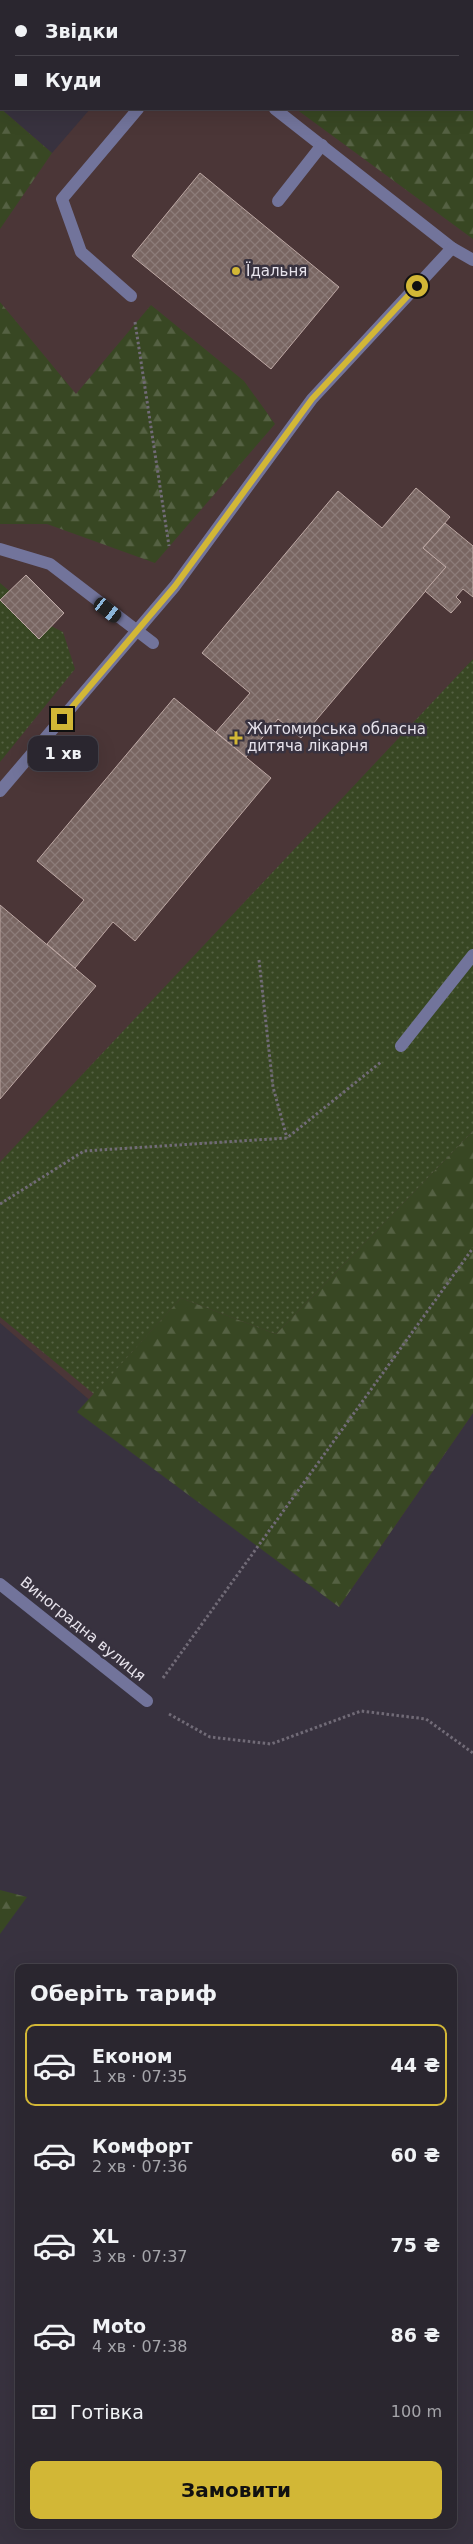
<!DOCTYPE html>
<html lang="uk">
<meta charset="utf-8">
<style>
:root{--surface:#2a262f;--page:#36323b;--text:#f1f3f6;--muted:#a5a5aa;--line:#46434b;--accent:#d2b736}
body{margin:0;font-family:"DejaVu Sans",sans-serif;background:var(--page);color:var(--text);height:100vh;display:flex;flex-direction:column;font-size:19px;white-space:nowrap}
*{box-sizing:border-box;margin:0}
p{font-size:16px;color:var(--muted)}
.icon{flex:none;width:28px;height:28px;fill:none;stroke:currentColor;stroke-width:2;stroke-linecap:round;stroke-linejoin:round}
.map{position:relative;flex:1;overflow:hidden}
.details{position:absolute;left:15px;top:1964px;width:442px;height:565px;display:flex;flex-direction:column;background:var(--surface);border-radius:10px;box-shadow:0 5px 20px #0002,0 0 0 1px var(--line)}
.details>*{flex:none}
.guide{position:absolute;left:0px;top:0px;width:474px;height:110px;box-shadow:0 5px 20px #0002,0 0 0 1px var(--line);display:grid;align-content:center;height:110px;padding:0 15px;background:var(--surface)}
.end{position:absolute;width:22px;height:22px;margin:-11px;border:6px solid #d2b736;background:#111;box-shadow:0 0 0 2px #111}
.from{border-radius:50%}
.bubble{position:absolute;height:35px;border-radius:10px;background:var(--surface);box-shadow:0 5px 20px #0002,0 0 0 1px var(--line);font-size:16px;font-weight:700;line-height:35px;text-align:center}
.car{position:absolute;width:15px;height:30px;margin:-15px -8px;border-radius:6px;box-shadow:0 0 4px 1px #0007;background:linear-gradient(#222 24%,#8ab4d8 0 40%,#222 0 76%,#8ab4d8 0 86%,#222 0)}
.guide b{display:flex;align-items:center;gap:18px;height:48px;font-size:19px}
.guide b+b{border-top:1px solid var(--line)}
.guide i{width:12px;height:12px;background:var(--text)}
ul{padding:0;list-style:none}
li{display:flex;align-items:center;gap:15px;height:82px;margin:0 10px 8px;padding:0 5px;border:2px solid transparent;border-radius:10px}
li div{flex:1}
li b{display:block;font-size:19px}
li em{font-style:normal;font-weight:700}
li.active{border-color:var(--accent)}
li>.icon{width:45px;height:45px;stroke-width:1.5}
h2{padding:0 15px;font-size:22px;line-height:60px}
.pay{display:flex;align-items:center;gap:12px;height:55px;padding:0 15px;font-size:19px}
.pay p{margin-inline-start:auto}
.button{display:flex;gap:10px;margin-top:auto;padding:10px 15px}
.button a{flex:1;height:58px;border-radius:10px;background:var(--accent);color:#111;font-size:20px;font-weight:700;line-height:58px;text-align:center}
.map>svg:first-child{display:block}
.medical{fill:#4b3637}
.forest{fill:url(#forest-firs)}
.park{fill:url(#park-dots)}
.building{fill:url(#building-cross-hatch);stroke:#bda8a4}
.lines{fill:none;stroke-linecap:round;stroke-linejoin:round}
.path{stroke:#716b77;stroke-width:3;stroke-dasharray:2.5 2.5;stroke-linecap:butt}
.minor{stroke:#72749b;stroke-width:12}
.route{stroke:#d2b736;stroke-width:6}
.poi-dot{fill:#d2b736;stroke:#38323f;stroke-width:2}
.labels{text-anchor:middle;stroke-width:5;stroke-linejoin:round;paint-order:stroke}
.poi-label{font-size:15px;fill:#e7e3ec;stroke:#38323f;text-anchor:start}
.street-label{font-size:15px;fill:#e7e3ec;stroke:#38323f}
</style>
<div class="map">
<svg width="473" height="2544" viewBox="0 0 473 2544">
<defs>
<pattern id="forest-firs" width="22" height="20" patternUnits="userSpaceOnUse" patternTransform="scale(1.25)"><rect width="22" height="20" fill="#384723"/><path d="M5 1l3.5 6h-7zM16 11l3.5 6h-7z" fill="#556143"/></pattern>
<pattern id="park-dots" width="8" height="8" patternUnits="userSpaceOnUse" patternTransform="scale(1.25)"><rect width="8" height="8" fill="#384723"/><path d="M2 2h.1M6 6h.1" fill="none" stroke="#556143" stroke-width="1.8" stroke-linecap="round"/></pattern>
<pattern id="building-cross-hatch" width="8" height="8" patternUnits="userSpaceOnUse" patternTransform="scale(1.25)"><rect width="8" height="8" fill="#796662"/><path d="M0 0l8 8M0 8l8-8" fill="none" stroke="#8c7c79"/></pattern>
</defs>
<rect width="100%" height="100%" fill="#38323f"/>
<!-- medical -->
<polygon class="medical" points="465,0 473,0 473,1413 339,1607 201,1496 0,1323 0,108 52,153 90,109 472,109 472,1"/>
<!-- forest -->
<g class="forest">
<polygon points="192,0 320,0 321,1 191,1"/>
<polygon points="473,2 473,239 296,109 472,109"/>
<polygon points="0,108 52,153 0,229"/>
<polygon points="0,302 76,394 151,305 244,381 275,424 155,563 47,524 0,524"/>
<polygon points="473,1131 473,1413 339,1607 77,1412 181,1298 276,1334"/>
<polygon points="0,1890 27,1897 0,1934"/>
</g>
<!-- park -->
<g class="park">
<polygon points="0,583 51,626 63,632 75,669 0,762"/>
<polygon points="473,659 473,1131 276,1334 181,1298 94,1394 0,1317 0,1162"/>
</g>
<!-- building -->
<g class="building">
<polygon points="200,173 339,287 271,369 132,256"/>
<polygon points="416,488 450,517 423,548 446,567 301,738 278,719 246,757 216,732 250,693 202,653 338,491 382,528"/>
<polygon points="445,523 473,546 473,597 463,589 456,597 461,602 451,613 425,591 446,567 423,548"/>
<polygon points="26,575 64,613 39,639 0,600"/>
<polygon points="174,698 271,778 135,941 113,922 75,968 47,944 84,900 37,861"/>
<polygon points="0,905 96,986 0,1099"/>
</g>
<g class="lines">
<!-- path -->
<g class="path">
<polyline points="135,322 169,546"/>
<polyline points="259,960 273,1087 287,1138"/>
<polyline points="0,1204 84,1151 287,1138 381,1062"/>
<polyline points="163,1678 473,1248"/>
<polyline points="169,1714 210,1737 271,1744 361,1711 426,1719 473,1753"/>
</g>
<!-- minor -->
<g class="minor">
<polyline points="275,109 452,248 473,260"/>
<polyline points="278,201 322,145"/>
<polyline points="131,296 81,252 62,199 138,109"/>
<polyline points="0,549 50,564 153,643"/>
<polyline points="0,791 175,586 312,399 452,248"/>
<polyline points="401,1046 473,955"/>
<polyline points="0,1584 147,1701"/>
</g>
</g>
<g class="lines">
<!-- route -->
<polyline class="route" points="62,719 175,586 312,399 417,286"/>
</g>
<!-- markers -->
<g class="poi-dot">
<circle cx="236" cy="271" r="5"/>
<path d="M233.5 730.5h5v5h5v5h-5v5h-5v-5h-5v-5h5z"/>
</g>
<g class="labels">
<!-- poi labels -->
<g class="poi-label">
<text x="246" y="276">Їдальня</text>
<text x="247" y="734">Житомирська обласна<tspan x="247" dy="17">дитяча лікарня</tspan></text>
</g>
<!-- street labels -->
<g class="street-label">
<text transform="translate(83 1629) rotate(39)" y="5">Виноградна вулиця</text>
</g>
</g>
</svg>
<i class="end from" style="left:417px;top:286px"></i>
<i class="end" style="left:62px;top:719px"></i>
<div class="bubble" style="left:28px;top:736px;width:70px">1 хв</div>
<i class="car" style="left:108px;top:610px;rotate:128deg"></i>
<div class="guide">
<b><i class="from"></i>Звідки</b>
<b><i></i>Куди</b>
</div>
<section class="details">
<h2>Оберіть тариф</h2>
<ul>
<li class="active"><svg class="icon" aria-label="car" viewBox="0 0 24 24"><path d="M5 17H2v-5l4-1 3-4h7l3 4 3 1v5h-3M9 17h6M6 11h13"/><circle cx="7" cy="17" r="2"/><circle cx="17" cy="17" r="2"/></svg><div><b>Економ</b><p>1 хв · 07:35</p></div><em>44 ₴</em></li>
<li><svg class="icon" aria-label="car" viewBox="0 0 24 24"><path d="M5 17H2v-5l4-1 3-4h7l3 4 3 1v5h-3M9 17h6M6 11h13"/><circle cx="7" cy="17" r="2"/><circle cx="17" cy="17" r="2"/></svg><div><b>Комфорт</b><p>2 хв · 07:36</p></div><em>60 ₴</em></li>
<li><svg class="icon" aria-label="car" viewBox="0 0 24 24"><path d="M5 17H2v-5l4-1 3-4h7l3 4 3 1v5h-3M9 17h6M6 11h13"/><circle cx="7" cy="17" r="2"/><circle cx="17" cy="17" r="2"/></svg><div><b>XL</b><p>3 хв · 07:37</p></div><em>75 ₴</em></li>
<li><svg class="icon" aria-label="car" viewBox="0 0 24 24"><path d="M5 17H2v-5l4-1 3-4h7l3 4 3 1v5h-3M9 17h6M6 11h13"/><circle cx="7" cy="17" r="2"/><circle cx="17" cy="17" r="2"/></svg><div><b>Moto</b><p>4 хв · 07:38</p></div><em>86 ₴</em></li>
</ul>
<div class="pay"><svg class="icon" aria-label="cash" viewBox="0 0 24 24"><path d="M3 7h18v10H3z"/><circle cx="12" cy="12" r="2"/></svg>Готівка<p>100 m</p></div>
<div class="button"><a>Замовити</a></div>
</section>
</div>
